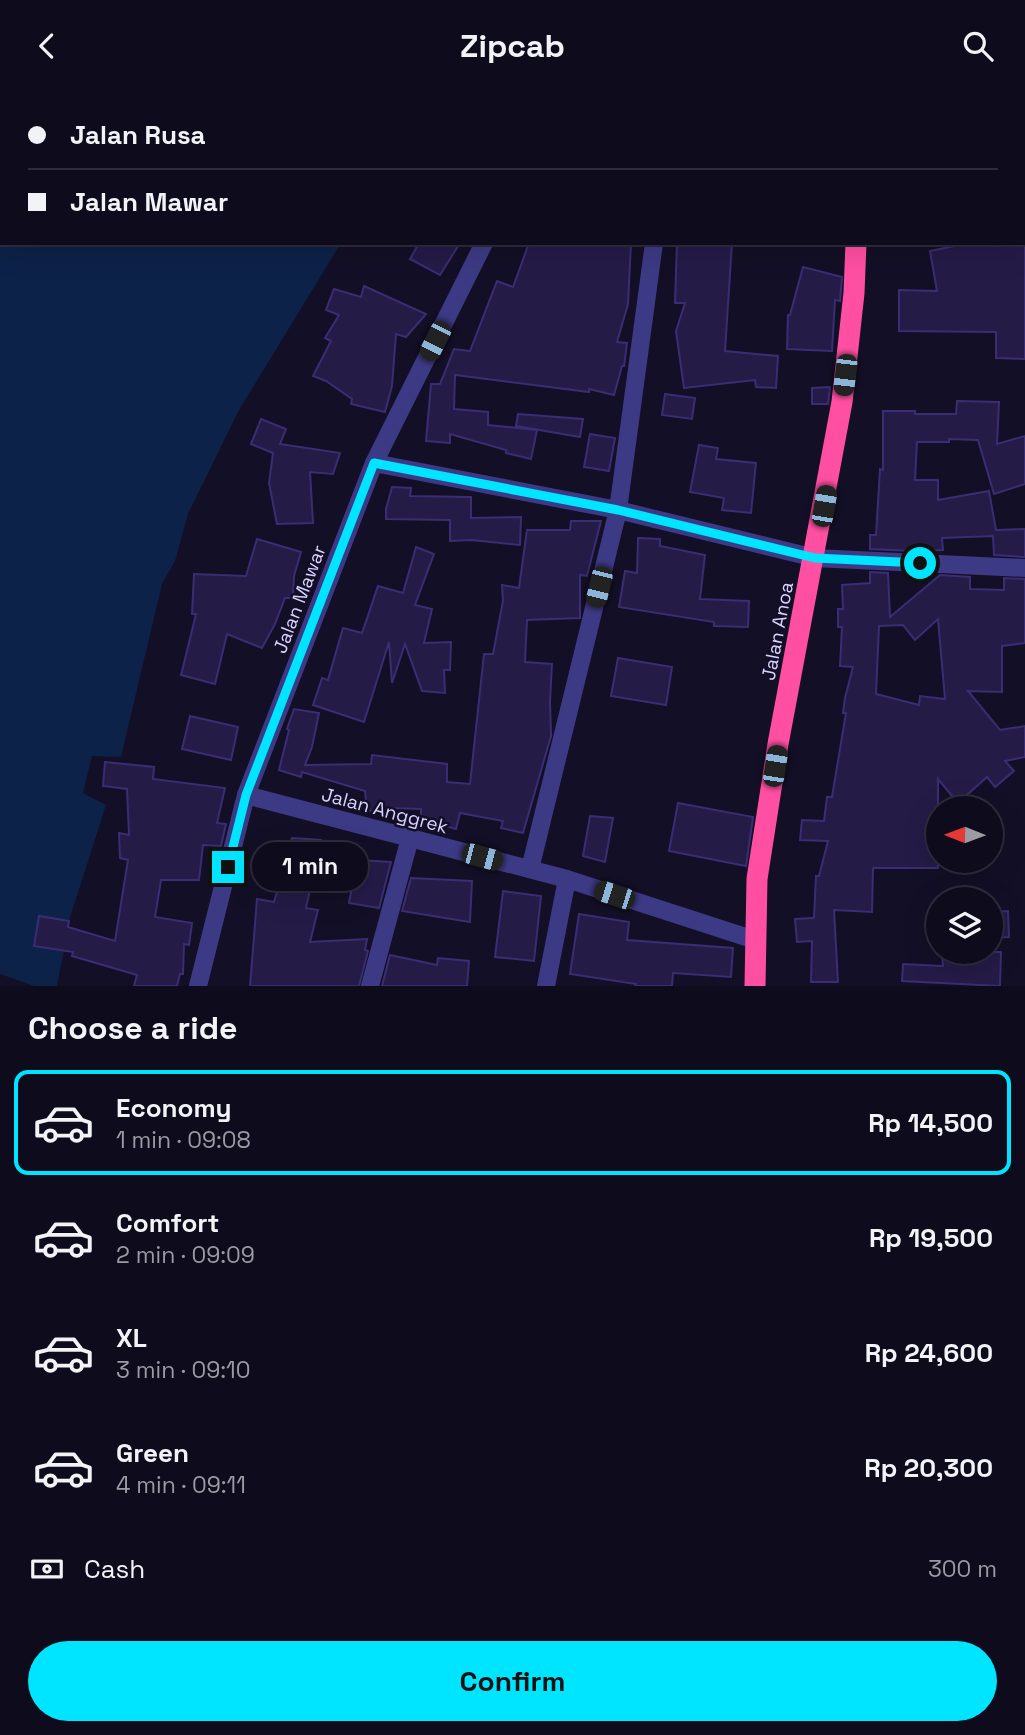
<!DOCTYPE html>
<meta charset="utf-8">
<style>
:root{--surface:#0e0b1c;--page:#171425;--text:#f1f3f6;--muted:#9b9ba3;--line:#2e2b3b;--accent:#00e5ff}
body{margin:0;font-family:"Space Grotesk",sans-serif;background:var(--page);color:var(--text);height:100vh;display:flex;flex-direction:column;font-size:26px;white-space:nowrap}
*{box-sizing:border-box;margin:0}
p{font-size:23px;color:var(--muted)}
.icon{flex:none;width:38px;height:38px;fill:none;stroke:currentColor;stroke-width:2;stroke-linecap:round;stroke-linejoin:round}
.map{position:relative;height:895px;overflow:hidden}
.panel{display:flex;flex-direction:column;background:var(--surface);flex:1}
.panel>*{flex:none}
.guide{position:absolute;left:0px;top:0px;width:1026px;height:154px;box-shadow:0 7px 28px #0002,0 0 0 2px var(--line);display:grid;align-content:center;height:154px;padding:0 28px;background:var(--surface)}
.needle{width:46px;rotate:271deg}
.tools{position:absolute;left:926px;top:705px;display:grid;gap:14px}
.tools a{display:grid;place-items:center;width:77px;height:77px;border-radius:50%;background:var(--surface);box-shadow:0 7px 28px #0002,0 0 0 2px var(--line);font-size:35px}
.end{position:absolute;width:32px;height:32px;margin:-16px;border:9px solid #00e5ff;background:#111;box-shadow:0 0 0 4px #111}
.from{border-radius:50%}
.bubble{position:absolute;height:49px;border-radius:24px;background:var(--surface);box-shadow:0 7px 28px #0002,0 0 0 2px var(--line);font-size:23px;font-weight:600;line-height:49px;text-align:center}
.car{position:absolute;width:21px;height:42px;margin:-21px -10px;border-radius:9px;box-shadow:0 0 5px 2px #0007;background:linear-gradient(#222 24%,#8ab4d8 0 40%,#222 0 76%,#8ab4d8 0 86%,#222 0)}
.guide b{display:flex;align-items:center;gap:24px;height:66px;font-size:26px}
.guide b+b{border-top:2px solid var(--line)}
.guide i{width:18px;height:18px;background:var(--text)}
ul{padding:0;list-style:none}
li{display:flex;align-items:center;gap:21px;height:105px;margin:0 14px 10px;padding:0 14px;border:4px solid transparent;border-radius:14px}
li div{flex:1}
li b{display:block;font-size:26px}
li em{font-style:normal;font-weight:600}
li.active{border-color:var(--accent)}
li>.icon{width:63px;height:63px;stroke-width:1.5}
h2{padding:0 28px;font-size:32px;line-height:84px}
.pay{display:flex;align-items:center;gap:18px;height:77px;padding:0 28px;font-size:26px}
.pay p{margin-inline-start:auto}
.action{display:flex;gap:14px;margin-top:auto;padding:14px 28px}
.action a{flex:1;height:80px;border-radius:42px;background:var(--accent);color:#111;font-size:28px;font-weight:600;line-height:80px;text-align:center}
header{display:flex;justify-content:space-between;align-items:center;height:91px;padding:0 28px;background:var(--surface);font-size:32px;font-weight:600}
.map>svg:first-child{display:block}
.water{fill:#0c2248}
.building{fill:#241b47;stroke:#3b2d73;stroke-width:2;fill-rule:evenodd}
.lines{fill:none;stroke-linecap:round;stroke-linejoin:round}
.street{stroke:#3d3a85;stroke-width:18}
.highway{stroke:#ff4fa3;stroke-width:21}
.route{stroke:#00e5ff;stroke-width:9}
.labels{text-anchor:middle;stroke-width:5;stroke-linejoin:round;paint-order:stroke}
.street-label{font-size:19px;fill:#d9d4ff;stroke:#130f26}
</style>
<header><svg class="icon" aria-label="back" viewBox="0 0 24 24"><path d="M15 5l-7 7 7 7"/></svg>Zipcab<svg class="icon" aria-label="search" viewBox="0 0 24 24"><circle cx="10" cy="10" r="6"/><path d="M15 15l6 6"/></svg></header>
<div class="map">
<svg width="1025" height="895" viewBox="0 0 1025 895">
<rect width="100%" height="100%" fill="#130f26"/>
<!-- water -->
<polygon class="water" points="0,0 434,0 2,2 2,152 341,152 239,319 188,423 175,470 162,493 121,666 92,665 83,702 106,714 69,830 39,826 34,854 64,859 57,895 34,895 0,883"/>
<!-- building -->
<g class="building">
<polygon points="419,152 460,152 440,184 410,168"/>
<polygon points="529,152 631,152 628,213 617,251 627,252 624,275 622,275 614,304 589,298 589,301 455,284 454,318 488,321 488,334 537,339 531,368 506,362 506,359 450,343 450,352 426,350 431,293 440,293 454,258 470,260 497,190 513,196"/>
<polygon points="677,152 732,152 725,260 778,265 776,297 756,296 755,289 684,297 676,240 685,212 675,212"/>
<polygon points="969,152 1025,152 1025,268 996,267 996,241 899,240 899,199 937,200 930,160"/>
<polygon points="803,176 842,186 840,210 835,209 832,260 787,258 788,224 790,224"/>
<polygon points="364,195 426,223 406,246 396,243 392,295 385,321 351,313 352,308 326,290 313,285 331,250 325,247 339,224 326,219 334,198 361,206"/>
<polygon points="830,296 828,313 812,313 812,297"/>
<polygon points="665,303 695,307 692,328 662,324"/>
<polygon points="957,310 999,311 997,353 1025,345 1025,393 994,403 978,349 949,348 949,351 917,351 915,389 938,389 938,409 989,400 996,439 1025,438 1025,466 994,464 993,445 942,447 943,459 914,460 870,458 870,444 876,444 880,378 883,379 883,320 915,320 915,323 956,323"/>
<polygon points="518,323 583,328 580,346 516,335"/>
<polygon points="261,328 286,338 280,353 340,362 333,383 310,381 313,432 277,433 269,392 273,362 251,353"/>
<polygon points="590,343 615,347 609,380 584,376"/>
<polygon points="699,354 718,357 716,368 756,372 751,422 722,419 724,407 690,401"/>
<polygon points="392,396 411,397 410,405 471,406 471,427 521,426 520,454 471,449 450,450 450,429 386,428 386,418"/>
<polygon points="571,430 601,430 587,485 580,484 580,527 527,529 525,571 552,573 550,611 551,645 523,742 501,737 503,730 460,722 456,738 421,728 421,718 390,717 389,723 367,719 365,700 302,681 301,686 279,679 289,639 287,638 294,618 319,622 312,656 305,674 371,673 372,664 447,673 447,691 470,693 484,563 493,563 503,510 502,494 519,497 527,439 570,439"/>
<polygon points="638,447 660,448 660,455 705,464 700,508 749,510 748,536 714,535 714,531 619,516 625,480 637,482"/>
<polygon points="257,448 301,461 294,485 293,507 285,507 275,533 262,557 227,543 215,593 181,584 196,523 192,523 194,483 246,485"/>
<polygon points="416,456 434,463 415,514 432,518 424,552 451,551 450,579 444,579 445,602 422,600 405,553 392,592 389,551 364,631 313,614 322,587 328,589 343,537 362,542 378,495 403,502"/>
<path d="M870 481 888 482 890 526 940 484 970 486V498L1004 499V487L1025 488V552L1002 555V601L968 600 1000 639 1025 635V666L1005 670 1014 680 995 696 987 686 958 712 938 688V777H873L872 821 834 819 838 891H811L812 850 797 851 795 828 814 827 816 785H819L828 750 800 749 802 729 824 730 827 706H832L846 622H843L845 607 853 576 840 575 842 536H838V518H843L842 494 870 492ZM938 528 945 608 920 605 919 614 876 603 879 535 903 534 915 549Z"/>
<polygon points="618,567 672,576 666,614 611,605"/>
<polygon points="190,625 238,636 231,669 182,658"/>
<polygon points="105,671 154,676 153,688 225,697 217,732 226,733 221,755 203,754 199,789 161,789 155,826 192,832 189,854 184,853 183,883 180,883 177,895 134,895 137,884 72,865 73,861 34,855 39,825 69,830 68,836 115,850 128,769 120,767 119,742 129,744 127,698 103,695"/>
<polygon points="678,712 753,726 746,775 669,760"/>
<polygon points="590,725 613,727 605,771 583,765"/>
<polygon points="292,747 321,749 306,817 318,819 310,851 367,848 365,859 368,860 359,895 250,895 257,808 274,811"/>
<polygon points="357,769 391,771 379,817 349,812"/>
<polygon points="411,787 472,790 470,831 402,820"/>
<polygon points="503,800 541,805 534,870 495,866"/>
<polygon points="1008,820 1009,846 990,847 990,821"/>
<polygon points="579,823 629,831 627,849 733,857 731,886 673,882 672,895 635,895 636,893 570,883"/>
<polygon points="942,861 1001,861 1000,895 902,890 903,873 943,875"/>
<polygon points="390,864 437,874 438,867 469,870 467,895 382,895"/>
</g>
<g class="lines">
<!-- street -->
<g class="street">
<polyline points="374,372 618,419 815,467 1025,477"/>
<polyline points="246,704 567,788 755,849"/>
<polyline points="530,778 618,419 654,152"/>
<polyline points="198,895 246,704 374,372 484,152"/>
<polyline points="370,895 410,747"/>
<polyline points="546,895 567,788"/>
</g>
<!-- highway -->
<g class="highway">
<polyline points="859,0 860,2"/>
<polyline points="755,895 757,788 778,653 842,311 854,202 856,152"/>
</g>
</g>
<g class="lines">
<!-- route -->
<polyline class="route" points="228,776 246,704 374,372 618,419 815,467 920,472"/>
</g>
<g class="labels">
<!-- street labels -->
<g class="street-label">
<text transform="translate(299 508) rotate(-69)" y="7">Jalan Mawar</text>
<text transform="translate(777 540) rotate(-79)" y="7">Jalan Anoa</text>
<text transform="translate(385 719) rotate(15)" y="7">Jalan Anggrek</text>
</g>
</g>
</svg>
<div class="tools">
<a><svg class="needle" viewBox="-14 -14 28 28"><path d="M0-13l5 13h-10z" fill="#e53935"/><path d="M0 13l5-13h-10z" fill="#9b9ba3"/></svg></a>
<a><svg class="icon" aria-label="layers" viewBox="0 0 24 24"><path d="M12 4l9 5-9 5-9-5zM3 14l9 5 9-5"/></svg></a>
</div>
<i class="end from" style="left:920px;top:472px"></i>
<i class="end" style="left:228px;top:776px"></i>
<div class="bubble" style="left:252px;top:751px;width:116px">1 min</div>
<i class="car" style="left:435px;top:250px;rotate:207deg"></i>
<i class="car" style="left:845px;top:284px;rotate:187deg"></i>
<i class="car" style="left:824px;top:415px;rotate:10deg"></i>
<i class="car" style="left:599px;top:496px;rotate:194deg"></i>
<i class="car" style="left:775px;top:675px;rotate:9deg"></i>
<i class="car" style="left:482px;top:766px;rotate:105deg"></i>
<i class="car" style="left:614px;top:804px;rotate:288deg"></i>
<div class="guide">
<b><i class="from"></i>Jalan Rusa</b>
<b><i></i>Jalan Mawar</b>
</div>
</div>
<section class="panel">
<h2>Choose a ride</h2>
<ul>
<li class="active"><svg class="icon" aria-label="car" viewBox="0 0 24 24"><path d="M5 17H2v-5l4-1 3-4h7l3 4 3 1v5h-3M9 17h6M6 11h13"/><circle cx="7" cy="17" r="2"/><circle cx="17" cy="17" r="2"/></svg><div><b>Economy</b><p>1 min · 09:08</p></div><em>Rp 14,500</em></li>
<li><svg class="icon" aria-label="car" viewBox="0 0 24 24"><path d="M5 17H2v-5l4-1 3-4h7l3 4 3 1v5h-3M9 17h6M6 11h13"/><circle cx="7" cy="17" r="2"/><circle cx="17" cy="17" r="2"/></svg><div><b>Comfort</b><p>2 min · 09:09</p></div><em>Rp 19,500</em></li>
<li><svg class="icon" aria-label="car" viewBox="0 0 24 24"><path d="M5 17H2v-5l4-1 3-4h7l3 4 3 1v5h-3M9 17h6M6 11h13"/><circle cx="7" cy="17" r="2"/><circle cx="17" cy="17" r="2"/></svg><div><b>XL</b><p>3 min · 09:10</p></div><em>Rp 24,600</em></li>
<li><svg class="icon" aria-label="car" viewBox="0 0 24 24"><path d="M5 17H2v-5l4-1 3-4h7l3 4 3 1v5h-3M9 17h6M6 11h13"/><circle cx="7" cy="17" r="2"/><circle cx="17" cy="17" r="2"/></svg><div><b>Green</b><p>4 min · 09:11</p></div><em>Rp 20,300</em></li>
</ul>
<div class="pay"><svg class="icon" aria-label="cash" viewBox="0 0 24 24"><path d="M3 7h18v10H3z"/><circle cx="12" cy="12" r="2"/></svg>Cash<p>300 m</p></div>
<div class="action"><a>Confirm</a></div>
</section>
